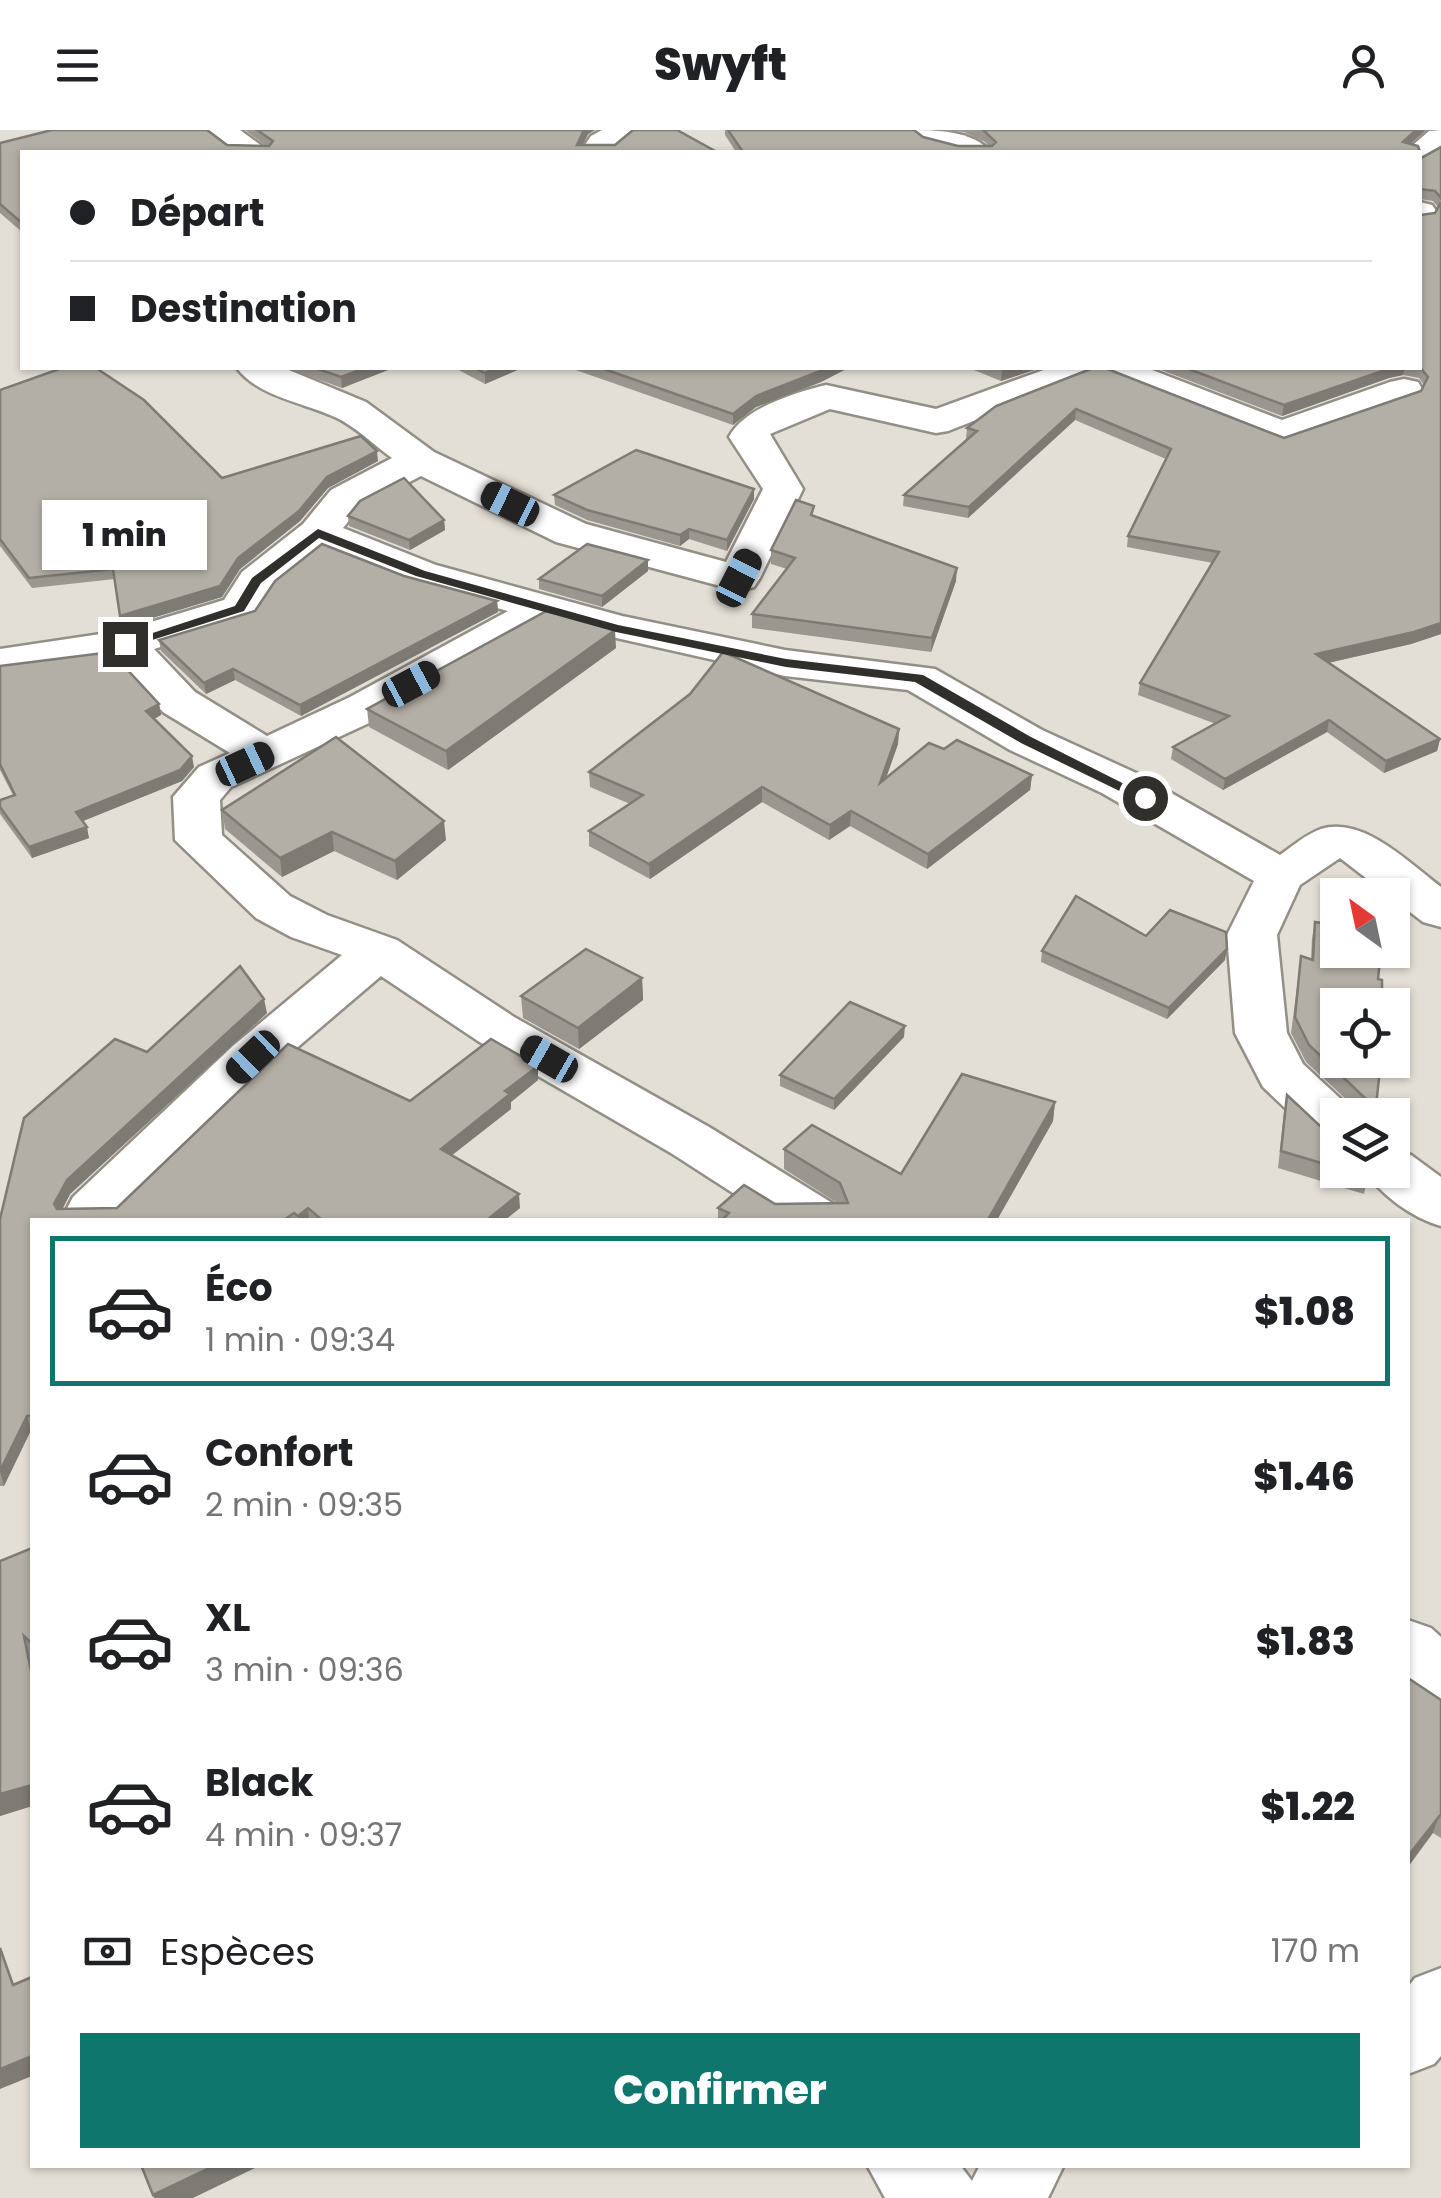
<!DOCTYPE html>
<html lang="fr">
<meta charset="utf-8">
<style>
:root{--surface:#fff;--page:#f2f2f2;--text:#202124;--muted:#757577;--line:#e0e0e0;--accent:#0f766e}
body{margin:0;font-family:Poppins,sans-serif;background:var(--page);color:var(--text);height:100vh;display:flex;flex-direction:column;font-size:38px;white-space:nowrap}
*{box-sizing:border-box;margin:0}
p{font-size:32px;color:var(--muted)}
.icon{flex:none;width:55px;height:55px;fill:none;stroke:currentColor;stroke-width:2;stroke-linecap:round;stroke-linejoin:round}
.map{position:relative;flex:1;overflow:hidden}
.panel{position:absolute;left:30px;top:1088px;width:1380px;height:950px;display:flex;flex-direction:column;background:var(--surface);border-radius:0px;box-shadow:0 2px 8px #0004}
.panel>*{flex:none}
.guide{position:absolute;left:20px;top:20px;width:1402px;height:220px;border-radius:0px;box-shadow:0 2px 8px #0004;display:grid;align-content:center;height:220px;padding:0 50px;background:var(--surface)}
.needle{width:65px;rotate:327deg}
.fabs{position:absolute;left:1320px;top:748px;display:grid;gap:20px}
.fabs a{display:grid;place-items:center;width:90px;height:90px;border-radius:0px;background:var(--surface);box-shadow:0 2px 8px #0004;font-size:50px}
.end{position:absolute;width:45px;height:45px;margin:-22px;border:12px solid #312f2b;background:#fff;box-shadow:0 0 0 5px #fff}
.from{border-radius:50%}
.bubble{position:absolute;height:70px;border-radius:0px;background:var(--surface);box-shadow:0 2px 8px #0004;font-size:32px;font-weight:800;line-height:70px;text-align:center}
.car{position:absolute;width:30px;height:60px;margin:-30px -15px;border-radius:12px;box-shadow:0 0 8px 2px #0007;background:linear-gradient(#222 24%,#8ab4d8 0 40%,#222 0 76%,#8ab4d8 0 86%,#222 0)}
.guide b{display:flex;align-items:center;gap:35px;height:95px;font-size:38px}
.guide b+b{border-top:2px solid var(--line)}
.guide i{width:25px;height:25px;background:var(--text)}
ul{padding:18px 0 0;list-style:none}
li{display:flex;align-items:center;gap:30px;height:150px;margin:0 20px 15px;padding:0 30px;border:5px solid transparent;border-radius:0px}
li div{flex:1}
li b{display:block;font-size:38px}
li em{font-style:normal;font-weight:800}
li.current{border-color:var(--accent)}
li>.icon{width:90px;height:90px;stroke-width:1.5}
.pay{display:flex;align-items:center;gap:25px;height:110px;padding:0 50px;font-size:38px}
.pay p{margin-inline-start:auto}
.button{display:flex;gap:20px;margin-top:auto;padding:20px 50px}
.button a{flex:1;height:115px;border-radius:0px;background:var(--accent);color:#fff;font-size:40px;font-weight:800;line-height:115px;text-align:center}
header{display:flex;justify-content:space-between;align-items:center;height:130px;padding:0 50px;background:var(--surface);font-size:45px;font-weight:800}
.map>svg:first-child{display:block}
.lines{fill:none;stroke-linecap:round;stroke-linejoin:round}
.minor-casing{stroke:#948f86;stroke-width:5}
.minor{fill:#fff;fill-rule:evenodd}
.wall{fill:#9b968f}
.shaded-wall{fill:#7e7a74}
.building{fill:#b4afa6;stroke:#7e7a74;stroke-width:2.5}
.route{fill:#312f2b}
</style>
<header><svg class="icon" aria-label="menu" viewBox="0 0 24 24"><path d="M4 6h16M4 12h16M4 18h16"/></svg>Swyft<svg class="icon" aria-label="person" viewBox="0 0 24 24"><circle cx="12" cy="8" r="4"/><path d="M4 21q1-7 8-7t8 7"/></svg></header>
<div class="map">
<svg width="1441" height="2068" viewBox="0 0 1441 2068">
<rect width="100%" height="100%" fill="#e4dfd6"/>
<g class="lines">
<defs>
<g id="minor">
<polygon points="201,0 240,0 270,22 231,22"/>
<polygon points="602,0 641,0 613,22 580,22 591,6"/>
<path d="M908 0C935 0 972 0 991 22 964 24 925 25 908 0Z"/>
<polygon points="1441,0 1441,24 1420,35 1420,22 1405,22 1429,1"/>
<polygon points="1420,72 1432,75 1437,82 1432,90 1420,93"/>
<path d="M237 238H284L366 272 434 322 586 394 726 432 763 359 729 307C744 278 794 263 826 255L936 279 1049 238H1147L1282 290 1390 252 1404 249 1418 252 1423 260 1418 268 1281 316 1098 242 948 301 936 303 830 279 770 304 803 359 760 448 754 457 739 461 556 412 421 346 359 378 343 398 436 435 622 486 785 520 935 539 1042 600 1136 643 1280 725C1293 716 1306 704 1321 699 1364 686 1410 734 1441 757V797L1423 792 1340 728 1300 755 1277 805 1287 903 1303 934 1358 985H1338V1015L1319 1010 1263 957 1235 903 1227 805 1254 751 1102 663 1010 620 908 560 785 546 550 493 382 587 231 657 220 670 222 705 290 766 327 785 397 810 514 887 709 997 837 1076 845 1090H775L671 1023 478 911 381 846 272 939 118 1090H61L73 1067 234 915 342 825 291 807 256 788 175 710 173 667 199 637 230 623 163 582 114 529 0 545V519L121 501 224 470 242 442 303 394 331 360 392 328C374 315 355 296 335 287 305 273 257 266 237 238ZM323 420 406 453 508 481 350 567 267 606 195 562 154 519 255 488 274 459Z"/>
<path d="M1392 1020 1411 1025 1441 1047V1096C1413 1088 1380 1065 1365 1040H1392Z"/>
<polygon points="1408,1490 1431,1498 1441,1507 1441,1576 1418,1567 1408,1558"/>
<polygon points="1441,1838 1441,1926 1434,1934 1408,1944 1408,1857 1415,1848"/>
<polygon points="867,2035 960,2035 972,2051 980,2035 1064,2035 1048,2068 885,2068"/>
</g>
</defs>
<!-- minor casing -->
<use href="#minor" class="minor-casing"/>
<!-- minor -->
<use href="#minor" class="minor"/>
</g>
<!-- wall -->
<g class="wall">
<polygon points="245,0 595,0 588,4 583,15 22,22 22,102 0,83 0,13 266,16"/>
<polygon points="725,0 914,0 923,7 958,16 989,16 985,12 964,2 941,0 1426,0 1410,14 1420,22 736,22 725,5"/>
<polygon points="1441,17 1441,504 1411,514 1328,533 1440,609 1437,621 1384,643 1327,602 1223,660 1171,629 1173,617 1216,594 1138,565 1140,553 1213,433 1127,417 1128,406 1166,329 1075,290 968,388 903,376 904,365 968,309 966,309 967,298 1093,238 1284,308 1421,261 1424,255 1419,248 1403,245 1389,248 1282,286 1156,238 1420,238 1435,83 1438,77 1433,71 1420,69 1421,28"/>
<polygon points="287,238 393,238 342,258"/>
<polygon points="455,238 522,238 485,254"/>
<polygon points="570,238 848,238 821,252 756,277 733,295"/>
<polygon points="969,238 1040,238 1001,251"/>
<polygon points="0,260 222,348 378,331 328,358 300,391 240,439 222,467 122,497 115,449 32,458 0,416"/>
<polygon points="554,365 754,369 727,421 689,409 680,416 587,390 555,375"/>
<polygon points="348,386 444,390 445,400 410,420 349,396"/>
<polygon points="813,386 956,451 931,522 752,498 752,484 787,439 771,434 771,420"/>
<polygon points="648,430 648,441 602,477 539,459 539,449"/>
<polygon points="404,446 497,471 498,482 301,586 235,550 206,564 161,521 159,510"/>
<polygon points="616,518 448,640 369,597 367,579"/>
<polygon points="0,536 159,574 161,585 154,589 194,637 182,651 83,691 89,708 32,728 0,684 0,670 13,665 0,640"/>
<polygon points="899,599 898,614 886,648 944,619 1032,645 1030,660 927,739 850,696 829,710 762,672 650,749 589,716 589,701 630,674 590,657 589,642"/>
<polygon points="222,680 446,710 397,750 334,721 282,747 225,699"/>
<polygon points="1315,792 1378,849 1381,930 1375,985 1343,985 1345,972 1349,972 1306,932 1291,903 1301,826 1311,829 1312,808"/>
<polygon points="1042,821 1225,830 1167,889 1041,832"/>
<polygon points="642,848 643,870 579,919 523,888 521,866"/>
<polygon points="267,883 70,1064 62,1079 117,1078 410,971 538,950 511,972 511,979 452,1025 520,1078 505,1090 32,1090 32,1300 31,1300 4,1356 0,1356 0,1089 147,922"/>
<polygon points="904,907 834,980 780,956 780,945"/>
<polygon points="1287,965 1320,996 1338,1001 1338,1040 1369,1040 1364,1064 1278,1038 1284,982"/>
<polygon points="1055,972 1053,991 997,1090 718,1090 718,1078 775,1074 839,1074 784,1039 784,1019 901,1044"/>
<polygon points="32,1418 32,1528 30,1526 32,1536 32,1676 0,1686"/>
<polygon points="1441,1570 1441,1708 1433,1703"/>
</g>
<!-- shaded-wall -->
<g class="shaded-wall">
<polygon points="584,0 595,0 588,4 579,22 577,15"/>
<polygon points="1416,0 1426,0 1401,22 1403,12"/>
<polygon points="365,238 393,238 342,258 341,247"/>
<polygon points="496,238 522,238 485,254 485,243"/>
<polygon points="828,238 848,238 821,252 756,277 733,295 733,284 756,266"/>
<polygon points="1010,238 1040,238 1001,251 1002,240"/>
<polygon points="1391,238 1405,238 1403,245 1389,248 1282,286 1284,275"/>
<polygon points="1076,279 1075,290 968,388 969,377"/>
<polygon points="377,321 378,331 328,358 300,391 240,439 222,467 122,497 120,486 238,428 327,347"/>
<polygon points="754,359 754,369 727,421 727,410"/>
<polygon points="444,390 445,400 410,420 409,410"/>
<polygon points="689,399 689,409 680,416 680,405"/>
<polygon points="648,430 648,441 602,477 602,466"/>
<polygon points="957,438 956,451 931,522 932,508"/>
<polygon points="497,471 498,482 301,586 300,575"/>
<polygon points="1441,493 1441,504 1411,514 1314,536 1316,524"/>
<polygon points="615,500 616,518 448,640 446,621"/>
<polygon points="233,539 235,550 206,564 204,553"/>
<polygon points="159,574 161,585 148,592 146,581"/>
<polygon points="1329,590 1327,602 1223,660 1225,649"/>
<polygon points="899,599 898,614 879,668 880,653"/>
<polygon points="1440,609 1437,621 1384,643 1386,631"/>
<polygon points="192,626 194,637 182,651 78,693 76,682"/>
<polygon points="1032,645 1030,660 927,739 928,724"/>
<polygon points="762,657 762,672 650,749 649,734"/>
<polygon points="851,681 850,696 829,710 830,695"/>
<polygon points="444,691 446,710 397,750 395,731"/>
<polygon points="87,697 89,708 32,728 29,717"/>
<polygon points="332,702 334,721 282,747 280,728"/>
<polygon points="1227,819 1225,830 1167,889 1169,878"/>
<polygon points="642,848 643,870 579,919 578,898"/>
<polygon points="264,869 267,883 70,1064 58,1088 54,1074 67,1050"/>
<polygon points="905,896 904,907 834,980 834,969"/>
<polygon points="538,936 538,950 511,972 511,979 442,1033 441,1019 505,961"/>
<polygon points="1055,972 1053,991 997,1090 989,1090"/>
<polygon points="519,1064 520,1078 505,1090 487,1090"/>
<polygon points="308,1078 309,1090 299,1090 298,1086"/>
<polygon points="27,1286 31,1300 4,1356 0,1341"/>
<polygon points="32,1655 32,1676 0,1686 0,1664"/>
<polygon points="1440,1683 1433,1703 1408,1737 1408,1726"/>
<polygon points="32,1926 32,1946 0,1959 0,1939"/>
<polygon points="216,2035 261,2035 193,2068 154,2068 153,2065"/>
</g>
<!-- building -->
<g class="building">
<polygon points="52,0 207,0 227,15 269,16 273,11 257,0 584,0 577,15 615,15 633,0 677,0 717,22 22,22 22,93 0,74 0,13"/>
<polygon points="728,0 914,0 923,7 958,16 992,16 996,12 983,0 1416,0 1403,12 1418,16 1420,22 743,22"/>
<polygon points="1441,17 1441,68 1435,61 1420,59 1420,23 1421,28"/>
<polygon points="1441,72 1441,493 1414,502 1316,524 1440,609 1386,631 1329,590 1225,649 1173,617 1229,586 1140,553 1219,422 1128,406 1171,319 1076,279 969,377 904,365 977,301 967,298 996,276 1093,238 1105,238 1284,308 1421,261 1428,247 1420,237 1420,85 1435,83"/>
<polygon points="62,238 96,238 144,270 222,348 361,306 377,321 327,347 299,381 238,428 220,456 120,486 113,439 29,448 0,409 0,260"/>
<polygon points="315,238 365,238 341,247"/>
<polygon points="475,238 496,238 485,243"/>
<polygon points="601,238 828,238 756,266 733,284"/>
<polygon points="1186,238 1391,238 1284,275"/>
<polygon points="636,320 754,359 727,410 689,399 680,405 587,380 554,365"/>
<polygon points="404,348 444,390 409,410 348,386 360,371"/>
<polygon points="796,370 814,376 811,385 957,438 932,508 752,484 795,428 771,420"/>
<polygon points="322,414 404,446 497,471 300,575 233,539 204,553 159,510 255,481 275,451"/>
<polygon points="587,414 648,430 602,466 539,449"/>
<polygon points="550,479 615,500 446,621 367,579"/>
<polygon points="111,522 159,574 146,581 192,626 180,640 76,682 87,697 29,717 0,677 0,670 15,665 0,634 0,536"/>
<polygon points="723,522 899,599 880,653 929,613 944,619 957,610 1032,645 928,724 851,681 830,695 762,657 649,734 589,701 643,665 589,642 690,564"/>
<polygon points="336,607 444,691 395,731 332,702 280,728 222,680"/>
<polygon points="1076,766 1146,806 1170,780 1226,802 1227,819 1169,878 1042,821"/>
<polygon points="1315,792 1338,795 1338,820 1381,820 1378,849 1382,850 1382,875 1338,875 1338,930 1381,930 1375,985 1345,985 1345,972 1362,972 1366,969 1309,915 1295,887 1301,826 1313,830"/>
<polygon points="586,819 642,848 578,898 521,866"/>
<polygon points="240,836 264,869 67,1050 54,1074 57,1079 117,1078 288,914 410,971 491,909 538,936 505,961 510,964 441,1019 519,1064 487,1090 322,1090 308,1078 298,1086 294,1083 284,1090 32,1090 32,1286 27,1286 0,1341 0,1089 24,988 115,909 147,922"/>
<polygon points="850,872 905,896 834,969 780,945"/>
<polygon points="962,944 1055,972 989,1088 993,1090 722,1090 729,1083 718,1078 744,1055 775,1074 848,1073 840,1053 784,1019 812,995 901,1044"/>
<polygon points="1287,965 1320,996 1338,1001 1338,1038 1281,1021"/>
<polygon points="1344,1040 1369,1040 1368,1047"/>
<polygon points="32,1418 32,1514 24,1506 32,1546 32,1655 0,1664 0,1431"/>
<polygon points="1408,1548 1441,1570 1441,1684 1408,1726"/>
<polygon points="0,1818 13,1855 32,1847 32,1926 0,1939"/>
<polygon points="141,2035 216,2035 153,2065"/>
</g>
<!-- route -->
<polygon class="route" points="318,399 425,441 618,495 786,529 923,545 1031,607 1152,668 1140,671 1021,613 915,552 786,537 616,502 416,446 319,408 261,453 244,481 130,517 119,514 235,476 252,448"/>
</svg>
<div class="fabs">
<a><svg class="needle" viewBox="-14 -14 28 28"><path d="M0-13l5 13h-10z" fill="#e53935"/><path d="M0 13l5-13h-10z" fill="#757577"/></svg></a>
<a><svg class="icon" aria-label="locate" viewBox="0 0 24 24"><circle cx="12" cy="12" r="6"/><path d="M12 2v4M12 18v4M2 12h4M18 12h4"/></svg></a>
<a><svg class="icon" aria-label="layers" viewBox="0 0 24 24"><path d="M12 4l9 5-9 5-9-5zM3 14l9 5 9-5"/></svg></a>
</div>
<i class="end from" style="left:1145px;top:668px"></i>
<i class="end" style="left:125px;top:514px"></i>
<div class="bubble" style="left:42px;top:370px;width:165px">1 min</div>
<i class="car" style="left:510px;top:374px;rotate:296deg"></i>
<i class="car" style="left:739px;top:448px;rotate:27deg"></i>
<i class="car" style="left:411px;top:554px;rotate:62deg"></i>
<i class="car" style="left:245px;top:634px;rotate:65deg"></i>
<i class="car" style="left:253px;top:927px;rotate:226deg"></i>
<i class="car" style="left:549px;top:929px;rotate:300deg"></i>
<div class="guide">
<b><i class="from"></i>Départ</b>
<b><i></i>Destination</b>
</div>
<section class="panel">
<ul>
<li class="current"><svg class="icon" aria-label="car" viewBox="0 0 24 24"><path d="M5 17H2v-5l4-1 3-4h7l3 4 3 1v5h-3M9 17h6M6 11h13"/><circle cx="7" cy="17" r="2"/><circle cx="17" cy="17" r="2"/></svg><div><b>Éco</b><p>1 min · 09:34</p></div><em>$1.08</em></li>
<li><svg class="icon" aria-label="car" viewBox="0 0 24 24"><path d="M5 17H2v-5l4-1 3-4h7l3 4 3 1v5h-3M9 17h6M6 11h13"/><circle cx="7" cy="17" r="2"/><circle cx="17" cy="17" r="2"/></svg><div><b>Confort</b><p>2 min · 09:35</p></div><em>$1.46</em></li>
<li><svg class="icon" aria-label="car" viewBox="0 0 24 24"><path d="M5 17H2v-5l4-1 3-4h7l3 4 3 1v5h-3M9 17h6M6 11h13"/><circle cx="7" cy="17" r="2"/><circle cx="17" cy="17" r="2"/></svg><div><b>XL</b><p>3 min · 09:36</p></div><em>$1.83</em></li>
<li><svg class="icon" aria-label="car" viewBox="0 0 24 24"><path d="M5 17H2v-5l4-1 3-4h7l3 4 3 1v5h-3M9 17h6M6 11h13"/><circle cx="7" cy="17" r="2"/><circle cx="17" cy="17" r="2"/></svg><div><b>Black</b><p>4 min · 09:37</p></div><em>$1.22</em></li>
</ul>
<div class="pay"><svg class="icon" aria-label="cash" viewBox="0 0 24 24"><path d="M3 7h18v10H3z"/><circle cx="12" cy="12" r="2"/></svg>Espèces<p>170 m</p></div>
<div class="button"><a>Confirmer</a></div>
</section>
</div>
